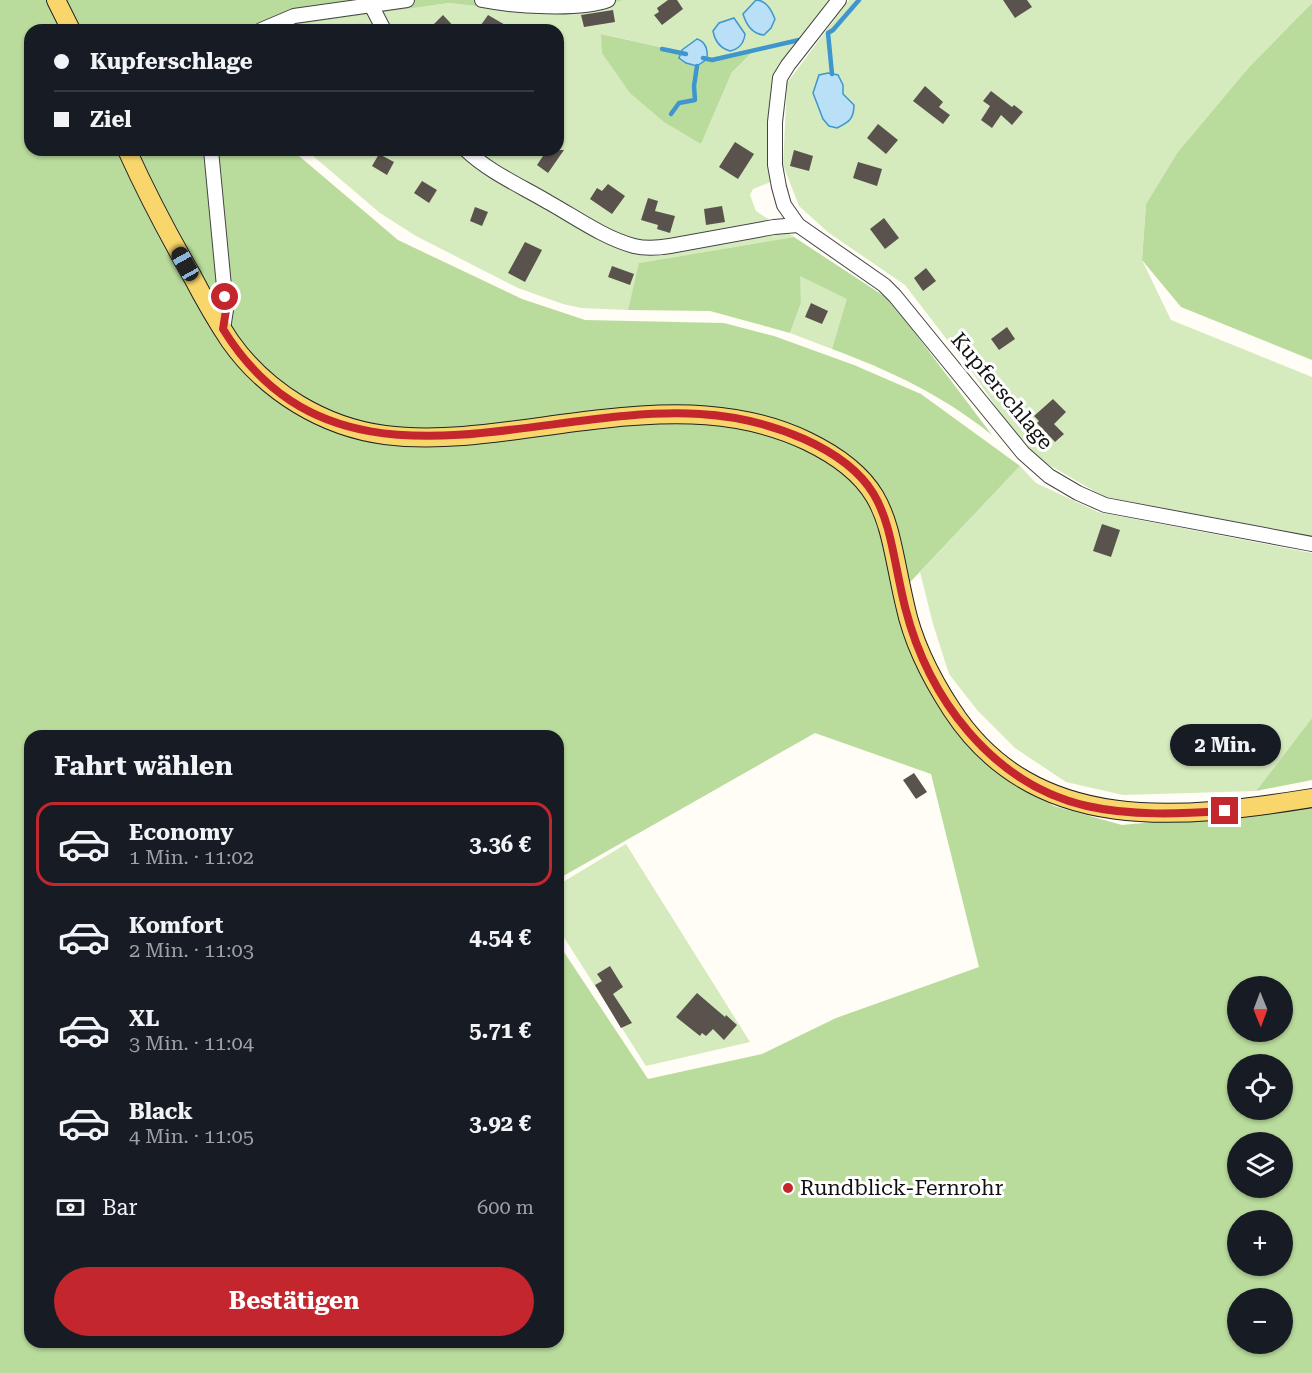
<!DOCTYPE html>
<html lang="de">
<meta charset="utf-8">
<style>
:root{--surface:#171b24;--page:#20242c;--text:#f1f3f6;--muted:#9ea1a6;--line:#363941;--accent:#c4262e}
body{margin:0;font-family:"Roboto Serif",serif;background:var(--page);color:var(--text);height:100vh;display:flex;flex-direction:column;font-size:22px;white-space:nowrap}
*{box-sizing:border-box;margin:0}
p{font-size:20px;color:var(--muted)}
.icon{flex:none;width:33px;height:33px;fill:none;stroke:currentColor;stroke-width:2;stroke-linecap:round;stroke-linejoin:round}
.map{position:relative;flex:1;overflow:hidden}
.drawer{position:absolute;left:24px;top:730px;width:540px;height:618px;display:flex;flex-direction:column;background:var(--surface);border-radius:18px;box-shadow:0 2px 4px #0004}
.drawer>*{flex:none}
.guide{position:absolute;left:24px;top:24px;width:540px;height:132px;border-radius:18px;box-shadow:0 2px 4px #0004;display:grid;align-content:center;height:132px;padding:0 30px;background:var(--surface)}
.needle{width:39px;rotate:179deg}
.tools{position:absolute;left:1227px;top:976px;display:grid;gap:12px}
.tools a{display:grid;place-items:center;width:66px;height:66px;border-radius:50%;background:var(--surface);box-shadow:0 2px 4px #0004;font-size:30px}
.end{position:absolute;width:27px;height:27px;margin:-14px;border:8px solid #c4262e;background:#fff;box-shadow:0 0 0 3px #fff}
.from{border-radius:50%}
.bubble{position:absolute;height:42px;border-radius:21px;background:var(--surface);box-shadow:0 2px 4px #0004;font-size:20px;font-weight:700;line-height:42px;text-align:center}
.car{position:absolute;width:18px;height:36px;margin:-18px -9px;border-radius:8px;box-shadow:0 0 4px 2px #0007;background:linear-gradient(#222 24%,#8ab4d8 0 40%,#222 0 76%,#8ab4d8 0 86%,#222 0)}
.guide b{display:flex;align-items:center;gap:21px;height:57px;font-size:22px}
.guide b+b{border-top:2px solid var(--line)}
.guide i{width:15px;height:15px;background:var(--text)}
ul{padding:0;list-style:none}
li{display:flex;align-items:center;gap:18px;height:84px;margin:0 12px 9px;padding:0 18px;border:3px solid transparent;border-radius:18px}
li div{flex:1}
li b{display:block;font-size:22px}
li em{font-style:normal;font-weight:700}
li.active{border-color:var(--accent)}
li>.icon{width:54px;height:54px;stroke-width:1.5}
h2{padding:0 30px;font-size:27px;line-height:72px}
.pay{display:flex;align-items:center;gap:15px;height:66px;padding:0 30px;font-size:22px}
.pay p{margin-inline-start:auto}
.action{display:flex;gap:12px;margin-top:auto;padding:12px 30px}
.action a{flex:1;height:69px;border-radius:36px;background:var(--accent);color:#fff;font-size:24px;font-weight:700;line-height:69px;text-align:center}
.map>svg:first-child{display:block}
.green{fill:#d5ebbd;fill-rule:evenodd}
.forest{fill:#b9dc9c;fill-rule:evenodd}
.water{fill:#b9e0f7;stroke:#3f96cf;stroke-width:1.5}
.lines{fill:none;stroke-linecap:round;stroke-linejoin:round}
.stream{stroke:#3f96cf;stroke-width:4.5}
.building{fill:#5a524d}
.minor-casing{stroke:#444;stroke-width:16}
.major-casing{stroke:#222;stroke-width:20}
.minor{stroke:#fff;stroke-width:14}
.major{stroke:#f9d66b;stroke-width:18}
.route{stroke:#c4262e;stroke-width:8}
.poi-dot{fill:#c4262e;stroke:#fff;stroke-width:2}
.labels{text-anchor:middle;stroke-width:6;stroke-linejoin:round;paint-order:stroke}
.street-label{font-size:21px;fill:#111;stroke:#fff}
.poi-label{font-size:21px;fill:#111;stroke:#fff;text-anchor:start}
</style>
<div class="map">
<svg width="1312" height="1373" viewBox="0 0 1312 1373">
<rect width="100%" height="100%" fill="#fffdf5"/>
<!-- green -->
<g class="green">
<path d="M623 0H830L773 76 768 168 773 181 753 189 750 195 756 211 794 237 640 263 628 310 581 308 563 304 518 288 416 236 380 213 306 150H558V30H283L294 25 449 3 527 12ZM602 34 710 58 732 72 701 144Z"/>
<polygon points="849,0 1312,0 1312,3 1250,66 1177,153 1146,204 1142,260 1171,320 1312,377 1312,536 1105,497 1042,461 1019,441 975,376 905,285 829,233 799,206 783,165 787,83"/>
<polygon points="799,275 848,299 832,349 790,333 801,303"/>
<polygon points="1020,466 1036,483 1098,512 1312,553 1312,718 1256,791 1123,795 1066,782 1015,748 977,710 949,674 933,624 920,572"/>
<polygon points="626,844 750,1042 646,1066 558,928 558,885"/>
</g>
<!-- forest -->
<g class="forest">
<path d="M0 0H623L583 12H527L449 3 294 25 283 30H30V150H292L398 240 522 299 585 320 724 323 774 336 854 365 921 394 1020 466 898 595 916 647 998 771 1054 806 1122 825 1312 807V1373H0ZM815 733 931 774 979 967 836 1018 762 1054 648 1079 558 943V1342H30V736H558V879ZM1238 987H1282V1032H1238ZM1238 1065H1282V1110H1238ZM1238 1143H1282V1188H1238ZM1238 1221H1282V1266H1238ZM1238 1299H1282V1344H1238Z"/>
<polygon points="1312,3 1312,360 1181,307 1142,260 1146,204 1177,153 1250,66"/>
<polygon points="601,34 710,58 756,48 732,72 701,144 664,122 630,93 602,53"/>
<path d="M794 237 890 300 992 435C944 396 889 370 832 349L847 299 800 276 801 303 790 333 710 311 628 310 639 263Z"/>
<polygon points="1312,718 1312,780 1256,791"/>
</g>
<!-- water -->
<g class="water">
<path d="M756 0C766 0 772 11 775 19L771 28 764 35C752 34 746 24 743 14Z"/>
<path d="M734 18 745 34C744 43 739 49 730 51 720 48 715 42 713 31L719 23Z"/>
<path d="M697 39C706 42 708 50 707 59L697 66 686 63 679 58 682 50Z"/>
<path d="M828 73 838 75 843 85V94L854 105C854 119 849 122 837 128L829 126 823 119 813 93 819 75Z"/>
</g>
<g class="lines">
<!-- stream -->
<g class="stream">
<polyline points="662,49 686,54"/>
<polyline points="703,58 712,60 799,40"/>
<polyline points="832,74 828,33 833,30 859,0"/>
<polyline points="671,114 679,103 695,100 694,86 697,66"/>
</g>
</g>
<!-- building -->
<g class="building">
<polygon points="668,0 677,0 683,9 662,25 654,15 659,12 657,8"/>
<polygon points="1003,0 1027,0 1032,7 1015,18"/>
<polygon points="613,10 615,22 584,27 581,15"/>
<polygon points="443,15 457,30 428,30"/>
<polygon points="488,15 514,30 491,30 481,25"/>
<polygon points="925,86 943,102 939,107 950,115 943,124 913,101"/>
<polygon points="991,91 1012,107 1014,105 1023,112 1012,125 1001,115 992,128 981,120 990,106 983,101"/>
<polygon points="878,124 898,140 886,154 867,138"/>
<polygon points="735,142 754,154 738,179 719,167"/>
<polygon points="547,150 564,150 548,173 537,165"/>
<polygon points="794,150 813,156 809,171 790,166"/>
<polygon points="379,154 394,162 387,175 372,166"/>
<polygon points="858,162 882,169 877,186 853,178"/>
<polygon points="422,181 437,190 429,203 414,193"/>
<polygon points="608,184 625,196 612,214 590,199 597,188 602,191"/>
<polygon points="648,198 658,201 655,211 675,216 670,233 657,229 658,225 641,220"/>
<polygon points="722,206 725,222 706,225 704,209"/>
<polygon points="475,207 488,212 482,226 470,221"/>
<polygon points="884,218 899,238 885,249 870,229"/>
<polygon points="525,242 542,250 525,282 508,273"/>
<polygon points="612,266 634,274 630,285 608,277"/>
<polygon points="926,268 936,281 923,291 914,278"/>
<polygon points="811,303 828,311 822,324 805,317"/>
<polygon points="1007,327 1015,339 999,350 991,339"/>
<polygon points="1053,399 1066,412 1054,424 1064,434 1055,442 1037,423 1039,421 1034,416"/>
<polygon points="1102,524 1120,530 1111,557 1093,551"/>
<polygon points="914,773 927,792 916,799 903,780"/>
<polygon points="610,966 623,987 613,994 632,1023 621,1028 595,985 602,981 597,974"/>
<polygon points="697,993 725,1017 726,1015 737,1025 724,1040 713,1029 706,1036 702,1033 700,1036 676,1017"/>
</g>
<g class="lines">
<defs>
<g id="minor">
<path d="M482 0C513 6 579 11 608 0"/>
<polyline points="839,0 788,65 780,78 775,122 775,165 779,187 784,205 798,225 884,285 895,296 1023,453 1049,476 1078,493 1105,505 1312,544"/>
<polyline points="371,5 384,30"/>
<polyline points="261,30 294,16 407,0"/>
<polyline points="211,150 225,297 226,310 223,329"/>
<path d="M466 150C489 172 521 186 548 202 575 217 604 238 634 246 646 249 658 248 670 246L774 227 798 225"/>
</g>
<g id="major">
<polyline points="56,0 71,30"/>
<path d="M127 150C146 192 168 234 191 274 203 297 216 320 230 341 266 392 324 427 385 435 455 444 532 426 602 419 671 411 742 410 807 441 892 482 886 524 905 605 913 643 931 678 952 710 1035 837 1182 819 1312 798"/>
</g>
</defs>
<!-- minor casing -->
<use href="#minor" class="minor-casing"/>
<!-- major casing -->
<use href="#major" class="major-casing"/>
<!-- minor -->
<use href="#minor" class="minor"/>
<!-- major -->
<use href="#major" class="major"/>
</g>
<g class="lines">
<!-- route -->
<path class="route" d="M225 297 226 310 223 329C335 510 535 404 700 414 735 416 772 425 804 439 893 479 885 525 905 607 928 698 992 784 1087 806 1131 816 1179 814 1225 811"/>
</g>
<!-- markers -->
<circle class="poi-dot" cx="788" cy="1188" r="6"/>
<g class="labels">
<!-- street labels -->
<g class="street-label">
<text transform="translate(1002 391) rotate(50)" y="7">Kupferschlage</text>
</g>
<!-- poi labels -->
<g class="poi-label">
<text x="800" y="1195">Rundblick-Fernrohr</text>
</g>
</g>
</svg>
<div class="tools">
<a><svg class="needle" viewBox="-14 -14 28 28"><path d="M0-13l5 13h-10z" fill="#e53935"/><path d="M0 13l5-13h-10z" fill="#9ea1a6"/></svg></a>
<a><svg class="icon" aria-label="locate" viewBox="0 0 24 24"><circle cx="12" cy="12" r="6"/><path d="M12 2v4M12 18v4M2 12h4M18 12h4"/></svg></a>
<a><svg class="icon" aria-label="layers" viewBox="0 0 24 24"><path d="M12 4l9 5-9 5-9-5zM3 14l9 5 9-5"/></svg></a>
<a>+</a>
<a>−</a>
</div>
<i class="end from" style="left:225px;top:297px"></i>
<i class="end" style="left:1225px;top:811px"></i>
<div class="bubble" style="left:1170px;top:724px;width:111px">2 Min.</div>
<i class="car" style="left:185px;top:264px;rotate:331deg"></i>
<div class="guide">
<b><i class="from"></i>Kupferschlage</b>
<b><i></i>Ziel</b>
</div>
<section class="drawer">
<h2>Fahrt wählen</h2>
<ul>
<li class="active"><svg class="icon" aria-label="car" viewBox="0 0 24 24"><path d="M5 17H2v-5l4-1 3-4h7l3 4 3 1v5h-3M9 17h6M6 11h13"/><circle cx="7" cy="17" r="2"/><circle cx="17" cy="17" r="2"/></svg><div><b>Economy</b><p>1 Min. · 11:02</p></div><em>3.36 €</em></li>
<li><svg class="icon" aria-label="car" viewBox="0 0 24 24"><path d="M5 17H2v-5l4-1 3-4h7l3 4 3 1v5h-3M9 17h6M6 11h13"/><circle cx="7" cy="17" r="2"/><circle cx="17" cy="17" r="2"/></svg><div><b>Komfort</b><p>2 Min. · 11:03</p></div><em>4.54 €</em></li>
<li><svg class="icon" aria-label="car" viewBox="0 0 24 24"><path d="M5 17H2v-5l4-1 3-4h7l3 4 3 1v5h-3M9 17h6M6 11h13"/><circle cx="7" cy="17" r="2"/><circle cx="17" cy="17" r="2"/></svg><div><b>XL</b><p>3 Min. · 11:04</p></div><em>5.71 €</em></li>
<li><svg class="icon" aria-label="car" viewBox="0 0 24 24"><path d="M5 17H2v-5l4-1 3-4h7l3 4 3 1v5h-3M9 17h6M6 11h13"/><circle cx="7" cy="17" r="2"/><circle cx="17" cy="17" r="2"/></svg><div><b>Black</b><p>4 Min. · 11:05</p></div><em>3.92 €</em></li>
</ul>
<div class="pay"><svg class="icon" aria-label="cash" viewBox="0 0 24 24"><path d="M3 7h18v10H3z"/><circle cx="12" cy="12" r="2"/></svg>Bar<p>600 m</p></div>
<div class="action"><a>Bestätigen</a></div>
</section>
</div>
